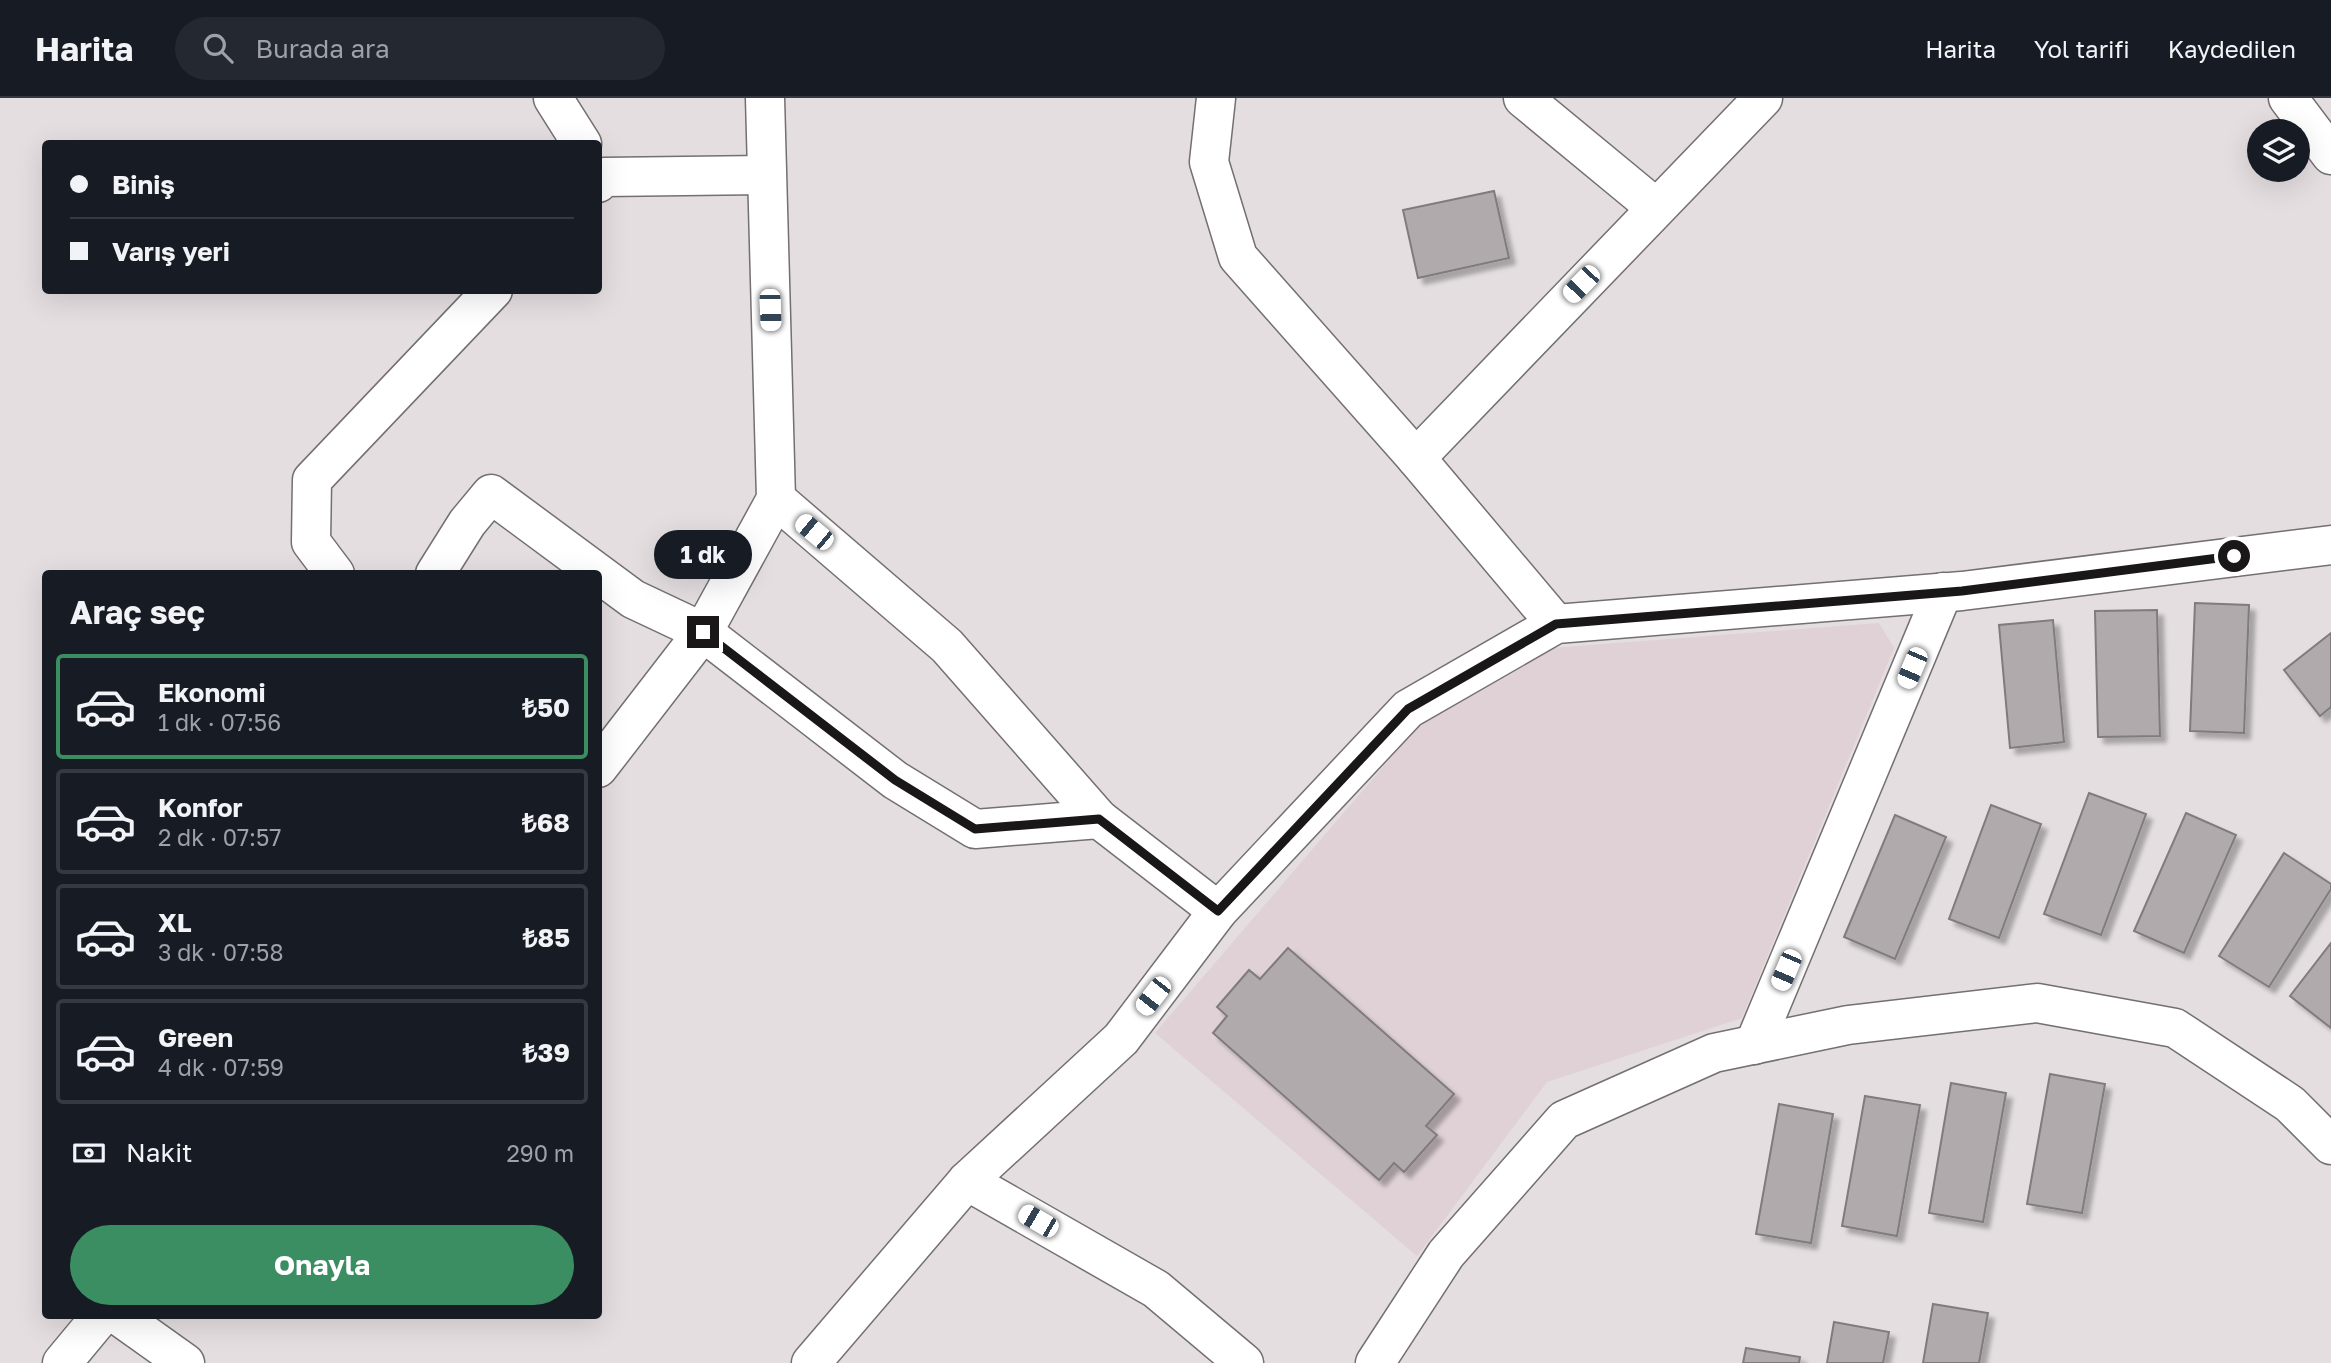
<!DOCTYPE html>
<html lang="tr">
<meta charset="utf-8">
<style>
:root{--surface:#171b24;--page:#242831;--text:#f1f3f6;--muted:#9ea1a6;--line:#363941;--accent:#3a8e61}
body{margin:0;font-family:"Golos Text",sans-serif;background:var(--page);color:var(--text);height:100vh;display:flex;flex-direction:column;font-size:26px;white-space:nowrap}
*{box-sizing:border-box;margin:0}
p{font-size:23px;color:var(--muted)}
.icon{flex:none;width:38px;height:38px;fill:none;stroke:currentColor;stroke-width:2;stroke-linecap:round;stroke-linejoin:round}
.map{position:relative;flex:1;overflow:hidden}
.panel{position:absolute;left:42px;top:472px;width:560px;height:749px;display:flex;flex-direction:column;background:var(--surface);border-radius:7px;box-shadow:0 7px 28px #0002}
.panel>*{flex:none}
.hud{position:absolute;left:42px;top:42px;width:560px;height:154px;border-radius:7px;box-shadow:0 7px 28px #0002;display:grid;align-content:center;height:154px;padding:0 28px;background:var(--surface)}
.tools{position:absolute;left:2247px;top:21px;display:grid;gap:14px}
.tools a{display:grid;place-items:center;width:63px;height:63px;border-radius:50%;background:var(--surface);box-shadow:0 7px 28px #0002;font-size:35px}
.end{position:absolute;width:32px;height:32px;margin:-16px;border:9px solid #191717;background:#fff;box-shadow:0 0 0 4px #fff}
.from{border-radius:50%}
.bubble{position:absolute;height:49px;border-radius:24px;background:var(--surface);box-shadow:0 7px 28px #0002;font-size:23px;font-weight:700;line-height:49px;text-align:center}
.car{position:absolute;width:21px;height:42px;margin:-21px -10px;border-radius:9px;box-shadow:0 0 5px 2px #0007;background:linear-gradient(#fff 24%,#345 0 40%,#fff 0 76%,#345 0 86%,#fff 0)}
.hud b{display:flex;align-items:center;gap:24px;height:66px;font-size:26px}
.hud b+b{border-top:2px solid var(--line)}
.hud i{width:18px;height:18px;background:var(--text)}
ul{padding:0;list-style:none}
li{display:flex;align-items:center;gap:21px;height:105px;margin:0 14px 10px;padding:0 14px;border:4px solid var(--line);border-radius:7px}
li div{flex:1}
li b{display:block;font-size:26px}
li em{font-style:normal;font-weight:700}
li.active{border-color:var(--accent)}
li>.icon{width:63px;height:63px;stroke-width:1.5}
h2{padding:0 28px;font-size:32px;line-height:84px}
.pay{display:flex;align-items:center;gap:18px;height:77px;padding:0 28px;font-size:26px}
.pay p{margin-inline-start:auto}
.primary-button{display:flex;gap:14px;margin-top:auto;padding:14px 28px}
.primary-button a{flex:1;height:80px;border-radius:42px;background:var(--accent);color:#fff;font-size:28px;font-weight:700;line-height:80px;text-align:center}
header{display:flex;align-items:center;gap:42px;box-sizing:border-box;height:98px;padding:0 35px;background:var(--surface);border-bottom:2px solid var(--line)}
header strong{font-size:33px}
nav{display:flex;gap:38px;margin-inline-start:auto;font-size:24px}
.search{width:490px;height:63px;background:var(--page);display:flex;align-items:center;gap:18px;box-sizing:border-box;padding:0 24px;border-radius:38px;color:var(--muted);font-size:26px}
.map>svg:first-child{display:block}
.built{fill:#dfd1d6}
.building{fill:#b0aaac;stroke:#807b7d;stroke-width:2;filter:url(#shadow)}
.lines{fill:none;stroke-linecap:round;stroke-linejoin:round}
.minor-casing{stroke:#746f71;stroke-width:41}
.minor{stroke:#fff;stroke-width:38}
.route{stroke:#191717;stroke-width:9}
</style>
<header>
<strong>Harita</strong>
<div class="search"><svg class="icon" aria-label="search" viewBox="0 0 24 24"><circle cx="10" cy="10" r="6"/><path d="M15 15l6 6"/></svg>Burada ara</div>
<nav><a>Harita</a><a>Yol tarifi</a><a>Kaydedilen</a></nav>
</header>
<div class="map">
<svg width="2331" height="1265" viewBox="0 0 2331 1265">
<defs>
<filter id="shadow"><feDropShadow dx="6" dy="6" stdDeviation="2" flood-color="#0004"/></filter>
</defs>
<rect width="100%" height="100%" fill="#e4dee0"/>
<!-- built -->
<polygon class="built" points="1879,525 1894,550 1742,920 1547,984 1417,1158 1155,935 1419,627 1539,551"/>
<!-- building -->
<g class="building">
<polygon points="1494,93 1509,160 1418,180 1403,112"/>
<polygon points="2195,505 2249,507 2244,635 2190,633"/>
<polygon points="2157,512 2160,638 2098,639 2095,513"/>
<polygon points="2053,522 2064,644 2010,650 1999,527"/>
<polygon points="2331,535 2331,609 2320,618 2284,572"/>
<polygon points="2089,695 2146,716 2101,837 2044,816"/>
<polygon points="1991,707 2041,726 1999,840 1949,821"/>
<polygon points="2186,715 2236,737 2184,855 2134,833"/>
<polygon points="1895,717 1946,739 1895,861 1844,839"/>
<polygon points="2284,755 2331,786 2331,791 2269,889 2219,858"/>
<polygon points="2331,845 2331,930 2290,898"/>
<polygon points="1288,850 1454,996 1426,1028 1437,1037 1404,1074 1394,1065 1379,1082 1213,935 1227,918 1217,909 1249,872 1260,881"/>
<polygon points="2050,976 2105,986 2082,1115 2027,1106"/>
<polygon points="1951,985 2006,995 1983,1124 1929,1115"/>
<polygon points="1865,998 1920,1007 1897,1138 1842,1128"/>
<polygon points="1779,1006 1833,1016 1811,1145 1756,1136"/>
<polygon points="1933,1206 1988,1215 1979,1265 1923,1265"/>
<polygon points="1834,1224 1889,1234 1883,1265 1827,1265"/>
<polygon points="1746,1250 1800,1259 1799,1265 1743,1265"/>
</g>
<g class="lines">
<defs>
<g id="minor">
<polyline points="553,0 582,46"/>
<polyline points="1216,0 1209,64 1238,159 1416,360 1556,526"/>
<polyline points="1523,0 1655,109"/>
<polyline points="2288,0 2331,57"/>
<polyline points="598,85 604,79 766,77"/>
<polyline points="1416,360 1763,0"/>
<polyline points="776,401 947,548 1099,721 1218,813"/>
<polyline points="335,476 311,444 312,382 493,192"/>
<polyline points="435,476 467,425 491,396 633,501 703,534 895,682 975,731 1099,721"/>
<polyline points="598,670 703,534 776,401 765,0"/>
<polyline points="1754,947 1943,494"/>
<polyline points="967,1083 1156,1191 1244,1265"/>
<polyline points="119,1218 185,1265"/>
<polyline points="62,1265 101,1218"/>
<polyline points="811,1265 967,1083 1121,941 1218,813 1408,611 1556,526 1962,493 2331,447"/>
<polyline points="1375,1265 1446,1156 1564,1022 1714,955 1848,927 2037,905 2175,930 2290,1006 2331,1047"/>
</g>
</defs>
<!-- minor casing -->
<use href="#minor" class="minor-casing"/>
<!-- minor -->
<use href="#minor" class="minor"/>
</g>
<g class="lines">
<!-- route -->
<polyline class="route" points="703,534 895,682 975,731 1099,721 1218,813 1408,611 1556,526 1962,493 2234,458"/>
</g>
</svg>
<div class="tools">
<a><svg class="icon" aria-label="layers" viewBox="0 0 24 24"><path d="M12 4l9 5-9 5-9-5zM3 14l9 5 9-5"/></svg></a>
</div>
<i class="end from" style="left:2234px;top:458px"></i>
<i class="end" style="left:703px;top:534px"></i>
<div class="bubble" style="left:654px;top:432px;width:98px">1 dk</div>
<i class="car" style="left:1581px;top:186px;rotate:224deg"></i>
<i class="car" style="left:770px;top:212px;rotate:178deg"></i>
<i class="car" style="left:814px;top:434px;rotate:310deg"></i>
<i class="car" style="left:1912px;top:570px;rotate:203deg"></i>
<i class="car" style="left:1786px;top:872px;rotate:203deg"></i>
<i class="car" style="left:1153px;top:898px;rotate:218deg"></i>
<i class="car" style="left:1038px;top:1123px;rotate:300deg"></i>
<div class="hud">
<b><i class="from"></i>Biniş</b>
<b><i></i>Varış yeri</b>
</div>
<section class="panel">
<h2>Araç seç</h2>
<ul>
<li class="active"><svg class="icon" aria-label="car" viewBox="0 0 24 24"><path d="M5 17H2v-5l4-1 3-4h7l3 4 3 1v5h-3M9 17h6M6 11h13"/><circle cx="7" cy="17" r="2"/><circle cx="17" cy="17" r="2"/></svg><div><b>Ekonomi</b><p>1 dk · 07:56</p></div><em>₺50</em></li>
<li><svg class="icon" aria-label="car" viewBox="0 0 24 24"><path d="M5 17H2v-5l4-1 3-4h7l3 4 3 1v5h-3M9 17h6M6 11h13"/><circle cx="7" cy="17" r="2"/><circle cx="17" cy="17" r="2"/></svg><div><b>Konfor</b><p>2 dk · 07:57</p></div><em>₺68</em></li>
<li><svg class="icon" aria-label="car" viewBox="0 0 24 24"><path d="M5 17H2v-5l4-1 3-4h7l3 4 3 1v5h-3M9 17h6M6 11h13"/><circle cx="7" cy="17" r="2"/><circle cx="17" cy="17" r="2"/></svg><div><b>XL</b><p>3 dk · 07:58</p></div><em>₺85</em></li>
<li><svg class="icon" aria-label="car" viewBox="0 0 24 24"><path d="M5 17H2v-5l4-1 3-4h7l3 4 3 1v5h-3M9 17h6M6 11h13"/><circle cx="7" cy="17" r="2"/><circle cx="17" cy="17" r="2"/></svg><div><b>Green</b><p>4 dk · 07:59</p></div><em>₺39</em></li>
</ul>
<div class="pay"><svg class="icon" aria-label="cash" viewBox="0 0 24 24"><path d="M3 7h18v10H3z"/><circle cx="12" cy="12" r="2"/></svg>Nakit<p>290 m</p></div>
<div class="primary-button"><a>Onayla</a></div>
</section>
</div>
